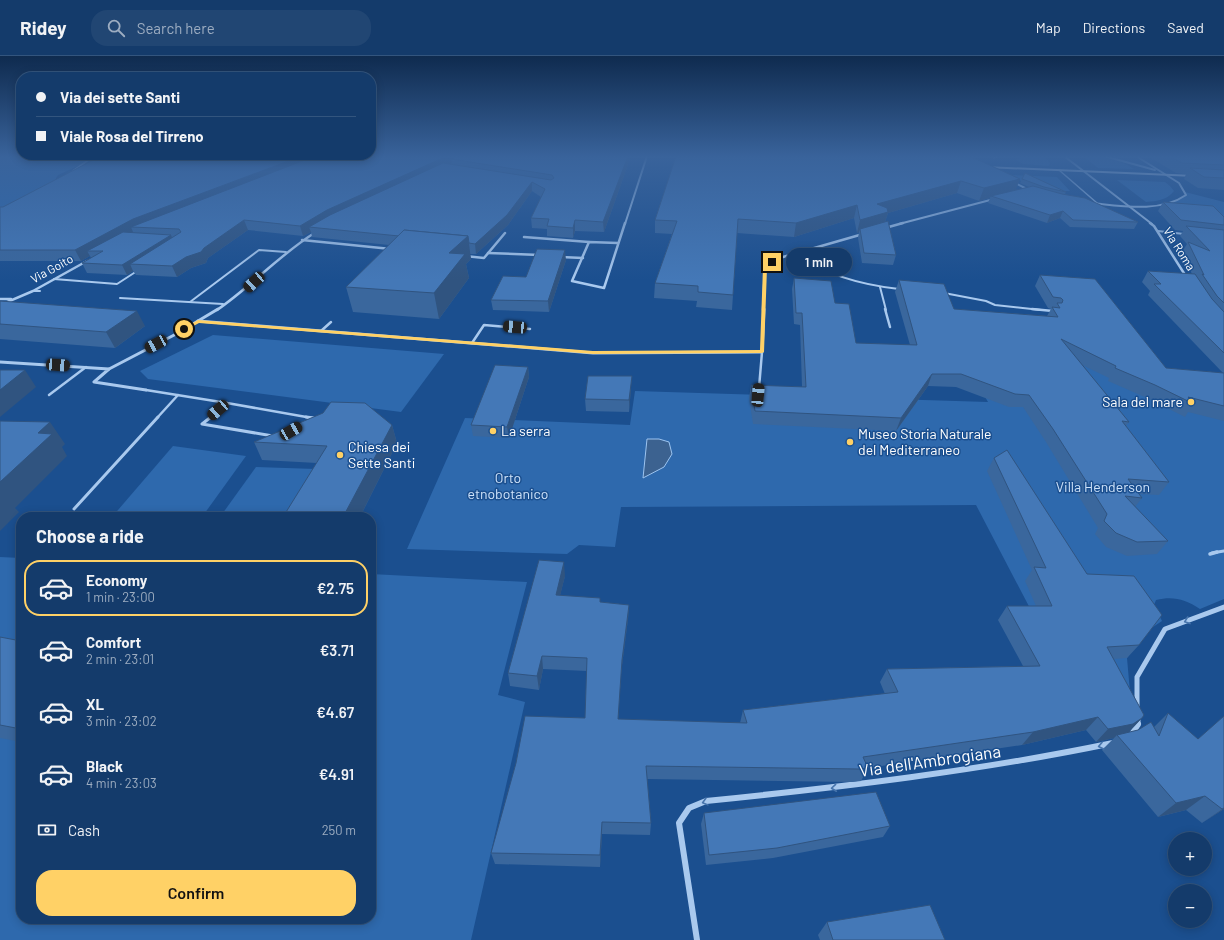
<!DOCTYPE html>
<meta charset="utf-8">
<style>
:root{--surface:#143b6b;--page:#214673;--text:#f1f3f6;--muted:#9dadc1;--line:#33557e;--accent:#ffd166}
body{margin:0;font-family:Barlow,sans-serif;background:var(--page);color:var(--text);height:100vh;display:flex;flex-direction:column;font-size:15px;white-space:nowrap}
*{box-sizing:border-box;margin:0}
p{font-size:13px;color:var(--muted)}
.icon{flex:none;width:22px;height:22px;fill:none;stroke:currentColor;stroke-width:2;stroke-linecap:round;stroke-linejoin:round}
.map{position:relative;flex:1;overflow:hidden}
.side{position:absolute;left:16px;top:456px;width:360px;height:412px;display:flex;flex-direction:column;background:var(--surface);border-radius:16px;box-shadow:0 2px 10px #0003,0 0 0 1px var(--line)}
.side>*{flex:none}
.guide{position:absolute;left:16px;top:16px;width:360px;height:88px;border-radius:16px;box-shadow:0 2px 10px #0003,0 0 0 1px var(--line);display:grid;align-content:center;height:88px;padding:0 20px;background:var(--surface)}
.tools{position:absolute;left:1168px;top:776px;display:grid;gap:8px}
.tools a{display:grid;place-items:center;width:44px;height:44px;border-radius:50%;background:var(--surface);box-shadow:0 2px 10px #0003,0 0 0 1px var(--line);font-size:20px}
.end{position:absolute;width:18px;height:18px;margin:-9px;border:5px solid #ffd166;background:#111;box-shadow:0 0 0 2px #111}
.from{border-radius:50%}
.bubble{position:absolute;height:28px;border-radius:14px;background:var(--surface);box-shadow:0 2px 10px #0003,0 0 0 1px var(--line);font-size:13px;font-weight:600;line-height:28px;text-align:center}
.car{position:absolute;width:12px;height:24px;margin:-12px -6px;border-radius:5px;box-shadow:0 0 3px 1px #0007;background:linear-gradient(#222 24%,#8ab4d8 0 40%,#222 0 76%,#8ab4d8 0 86%,#222 0)}
.guide b{display:flex;align-items:center;gap:14px;height:38px;font-size:15px}
.guide b+b{border-top:1px solid var(--line)}
.guide i{width:10px;height:10px;background:var(--text)}
ul{padding:0;list-style:none}
li{display:flex;align-items:center;gap:12px;height:56px;margin:0 8px 6px;padding:0 12px;border:2px solid transparent;border-radius:16px}
li div{flex:1}
li b{display:block;font-size:15px}
li em{font-style:normal;font-weight:600}
li.active{border-color:var(--accent)}
li>.icon{width:36px;height:36px;stroke-width:1.5}
h2{padding:0 20px;font-size:18px;line-height:48px}
.pay{display:flex;align-items:center;gap:10px;height:44px;padding:0 20px;font-size:15px}
.pay p{margin-inline-start:auto}
.action{display:flex;gap:8px;margin-top:auto;padding:8px 20px}
.action a{flex:1;height:46px;border-radius:16px;background:var(--accent);color:#111;font-size:16px;font-weight:600;line-height:46px;text-align:center}
header{display:flex;align-items:center;gap:24px;box-sizing:border-box;height:56px;padding:0 20px;background:var(--surface);border-bottom:1px solid var(--line)}
header strong{font-size:19px}
nav{display:flex;gap:22px;margin-inline-start:auto;font-size:14px}
.search{width:280px;height:36px;background:var(--page);display:flex;align-items:center;gap:10px;box-sizing:border-box;padding:0 14px;border-radius:16px;color:var(--muted);font-size:15px}
.map>svg:first-child{display:block}
.green{fill:#2e69ad}
.water{fill:#3c6290;stroke:#9cc4f0}
.lines{fill:none;stroke-linecap:round;stroke-linejoin:round}
.lane-far4{stroke:#a9c9ee;stroke-width:1.5}
.lane-far3{stroke:#a9c9ee;stroke-width:2}
.lane-far2{stroke:#a9c9ee;stroke-width:2.5}
.lane-far1{stroke:#a9c9ee;stroke-width:3}
.lane{stroke:#a9c9ee;stroke-width:3.5}
.street-far4{stroke:#a9c9ee;stroke-width:2}
.street-far3{stroke:#a9c9ee;stroke-width:2.5}
.street-far2{stroke:#a9c9ee;stroke-width:3}
.street-far1{stroke:#a9c9ee;stroke-width:5}
.street{stroke:#a9c9ee;stroke-width:6}
.secondary{fill:#d6e6fa;fill-rule:evenodd}
.wall{fill:#3a679d}
.shaded-wall{fill:#305480}
.building{fill:#4478b7;stroke:#305480}
.oneway{stroke:#4674ac}
.route{fill:#ffd166}
.poi-dot{fill:#ffd166;stroke:#1b4f8f;stroke-width:1.5}
.labels{text-anchor:middle;stroke-width:3;stroke-linejoin:round;paint-order:stroke}
.far-street-label{font-size:12px;fill:#fff;stroke:#1b4f8f}
.poi-label{font-size:14px;fill:#fff;stroke:#1b4f8f;text-anchor:start}
.park-label{font-size:14px;fill:#cfe3fa;stroke:#1b4f8f}
.near-street-label{font-size:17px;fill:#fff;stroke:#1b4f8f}
</style>
<header>
<strong>Ridey</strong>
<div class="search"><svg class="icon" aria-label="search" viewBox="0 0 24 24"><circle cx="10" cy="10" r="6"/><path d="M15 15l6 6"/></svg>Search here</div>
<nav><a>Map</a><a>Directions</a><a>Saved</a></nav>
</header>
<div class="map">
<svg width="1224" height="884" viewBox="0 0 1224 884">
<rect width="100%" height="100%" fill="#1b4f8f"/>
<!-- green -->
<g class="green">
<polygon points="0,100 91,100 82,108 58,119 50,132 0,156"/>
<polygon points="1024,100 1044,100 1050,107 1049,110 1023,108 1016,104"/>
<path d="M1083 100C1100 100 1119 103 1134 113L1098 112Z"/>
<polygon points="1010,119 1057,121 1070,135 1066,135 1066,136 1036,130 1032,131"/>
<path d="M1117 124 1165 126 1170 130 1174 135C1167 144 1157 145 1146 146Z"/>
<polygon points="1185,136 1224,146 1224,163 1169,148 1186,139"/>
<polygon points="213,279 444,298 401,356 148,323 140,315"/>
<path d="M958 293 1224 322V543L1200 553C1185 543 1173 540 1156 544L1154 549 1162 565 1150 573 1127 602 1132 659 1034 560 976 449 621 451 615 491 579 489 567 498 407 493 465 362 630 369 635 335 988 346Z"/>
<polygon points="173,390 246,400 202,461 112,461"/>
<polygon points="256,411 316,413 287,461 220,461"/>
<polygon points="0,501 21,502 21,863 371,863 371,518 527,526 498,639 525,646 471,884 0,884"/>
</g>
<!-- water -->
<polygon class="water" points="647,383 659,383 669,386 672,398 664,411 643,422"/>
<g class="lines">
<!-- lane-far4 -->
<g class="lane-far4">
<polyline points="64,100 58,103 90,103"/>
<polyline points="994,102 998,100"/>
<polyline points="1059,114 1097,147"/>
</g>
<!-- lane-far3 -->
<g class="lane-far3">
<polyline points="1158,175 1184,178"/>
<path d="M794 198C826 219 861 229 899 233"/>
<polyline points="54,223 117,228 137,215"/>
<polyline points="880,231 886,254"/>
<polyline points="33,235 40,235"/>
<polyline points="944,237 986,245 995,249 1041,254"/>
<polyline points="120,242 223,248"/>
<polyline points="190,246 259,194 286,196"/>
</g>
<!-- lane-far2 -->
<g class="lane-far2">
<polyline points="885,253 890,271"/>
<polyline points="1032,253 1053,255"/>
<polyline points="321,275 331,266"/>
<polyline points="472,287 484,269 530,273"/>
<polyline points="759,332 762,296"/>
<polyline points="146,334 227,347 210,362"/>
<polyline points="49,339 86,311"/>
<polyline points="227,347 312,362"/>
<polyline points="157,362 178,339"/>
</g>
<!-- lane-far1 -->
<g class="lane-far1">
<polyline points="211,361 202,368 273,380"/>
<polyline points="306,361 314,362 312,363"/>
<polyline points="74,453 158,361"/>
<polyline points="1212,497 1224,495"/>
</g>
<!-- lane -->
<polyline class="lane" points="1210,498 1217,496"/>
<!-- street-far4 -->
<g class="street-far4">
<polyline points="1064,100 1152,168"/>
<polyline points="1104,100 1155,114"/>
<polyline points="73,115 94,100"/>
<polyline points="1013,126 1029,134"/>
<path d="M1092 147C1122 150 1160 157 1186 139L1179 127 1136 100"/>
<polyline points="625,168 647,100"/>
<polyline points="899,168 994,143"/>
</g>
<!-- street-far3 -->
<g class="street-far3">
<polyline points="1150,167 1154,170 1187,222"/>
<polyline points="885,172 903,167"/>
<polyline points="524,181 589,186"/>
<polyline points="302,184 391,193"/>
<polyline points="618,187 589,186 572,225 604,232 625,167"/>
<polyline points="488,197 540,199"/>
<polyline points="465,200 484,202 505,177"/>
<polyline points="561,201 583,202"/>
<polyline points="0,243 11,243"/>
<polyline points="0,249 33,235 87,205"/>
<path d="M217 254C252 230 280 198 316 176"/>
<polyline points="763,254 765,211 783,201 863,178"/>
</g>
<!-- street-far2 -->
<g class="street-far2">
<polyline points="198,265 593,297 762,296 764,253"/>
<polyline points="0,306 109,313 94,326 146,334"/>
<polyline points="109,313 178,277 218,253"/>
</g>
<!-- street-far1 -->
<g class="street-far1">
<polyline points="1137,650 1137,621 1165,573 1224,551"/>
<polyline points="1138,669 1138,663"/>
</g>
<!-- street -->
<g class="street">
<polyline points="1132,678 1138,668"/>
<path d="M697 884 679 767 689 752 706 745C843 731 978 715 1113 687"/>
</g>
<!-- secondary -->
<polygon class="secondary" points="984,110 1195,119 1197,120 1195,121 985,112"/>
</g>
<!-- wall -->
<g class="wall">
<polygon points="101,100 630,103 604,176 575,175 573,182 547,180 547,173 532,172 531,162 541,141 532,135 508,169 476,198 470,198 471,203 466,208 469,222 439,263 353,256 346,231 389,189 312,181 311,176 303,180 248,174 208,202 206,207 191,212 177,221 136,219 133,215 127,219 87,217 82,207 91,202 90,200 81,205 0,205 0,151 3,151"/>
<polygon points="676,100 963,100 963,101 1016,134 1029,131 1020,127 1022,123 1066,136 1065,138 1138,166 1134,173 1070,171 1060,162 1047,167 988,147 990,142 979,145 957,137 888,157 885,166 896,199 893,209 862,207 858,182 859,176 857,177 854,162 794,181 737,177 733,239 732,254 696,251 697,245 654,242 655,227 672,178 655,177 655,164"/>
<polygon points="1148,100 1224,100 1224,134 1198,132 1184,123 1186,118 1176,117"/>
<polygon points="1163,146 1224,161 1224,365 1188,356 1185,361 1147,342 1108,325 1109,322 1082,309 1129,366 1126,370 1169,426 1159,439 1139,438 1142,442 1135,451 1168,485 1157,498 1127,500 1106,491 1095,478 1098,472 1046,386 1023,351 1009,351 956,331 928,330 896,375 753,368 749,342 751,329 802,331 800,269 794,268 792,233 794,222 835,247 856,287 910,289 895,236 899,224 954,253 1047,260 1051,253 1048,252 1035,230 1040,219 1166,312 1223,317 1148,239 1150,235 1142,226 1148,215 1192,218 1182,196 1187,188 1180,180 1183,175 1175,174 1158,155"/>
<polygon points="566,204 549,256 493,254 491,244"/>
<polygon points="0,245 145,270 115,292 0,283"/>
<polygon points="528,311 529,321 509,382 473,380 471,369"/>
<polygon points="631,332 629,356 586,355 585,343"/>
<polygon points="392,369 397,387 360,461 283,461 317,407 262,404 254,386"/>
<polygon points="994,402 1087,518 1139,589 1127,602 1114,603 1142,662 1129,676 1127,677 1154,671 1168,657 1224,753 1202,767 1186,754 1158,761 1102,694 1114,682 1096,686 1086,674 1022,689 868,712 861,725 852,726 647,723 651,767 650,779 602,778 600,811 495,808 491,797 585,662 587,615 543,613 539,634 510,630 508,617 565,520 560,539 601,546 629,549 628,563 621,617 618,663 740,667 743,654 885,638 880,626 887,613 1023,610 998,564 1007,550 1036,550 1025,525 1032,514 987,415"/>
<polygon points="0,581 21,585 21,686 0,682"/>
<polygon points="704,757 890,770 883,781 773,802 706,809 701,768"/>
<polygon points="827,866 945,884 820,884 818,879"/>
</g>
<!-- shaded-wall -->
<g class="shaded-wall">
<polygon points="302,100 327,100 131,171 133,176 98,195 87,195 90,200 81,205 75,194 133,163"/>
<polygon points="447,100 467,100 451,103 452,107 330,165 309,171 311,176 303,180 300,170 327,154"/>
<polygon points="628,100 630,100 630,103 604,176 603,166"/>
<polygon points="1020,123 1015,136 991,140 990,142 979,145 984,132"/>
<polygon points="961,125 957,137 888,157 884,169 860,173 859,176 857,177 860,164 877,148"/>
<polygon points="532,126 532,135 508,169 476,198 475,188"/>
<polygon points="857,149 854,162 794,181 796,167"/>
<polygon points="1063,155 1060,162 1047,167 1050,159"/>
<polygon points="244,164 248,174 208,202 206,207 191,212 177,221 172,210 186,201 204,192"/>
<polygon points="575,164 575,175 573,182 573,172"/>
<polygon points="171,179 175,188 130,208 133,215 127,219 122,209"/>
<polygon points="468,180 471,203 466,208 469,222 439,263 434,237 449,197"/>
<polygon points="565,194 566,204 549,256 548,245"/>
<polygon points="137,255 145,270 115,292 106,276"/>
<polygon points="528,311 529,321 509,382 507,371"/>
<polygon points="25,314 36,331 0,361 0,334"/>
<polygon points="932,318 928,330 896,375 901,362"/>
<polygon points="632,320 629,356 629,344"/>
<polygon points="50,366 65,388 62,391 67,400 15,452 19,456 0,475 0,426 38,377"/>
<polygon points="392,369 397,387 360,461 343,461"/>
<polygon points="564,506 565,520 557,552 556,539"/>
<polygon points="629,549 628,563 621,617 617,676 618,663 622,604"/>
<polygon points="542,600 543,613 539,634 537,620"/>
<polygon points="1098,661 1086,674 1022,689 1033,676"/>
<polygon points="1142,662 1129,676 1119,681 1117,679 1114,682 1096,686 1108,673"/>
<polygon points="1205,740 1186,754 1158,761 1176,747"/>
<polygon points="1224,752 1224,753 1202,767"/>
<polygon points="602,766 602,778 600,811 600,799"/>
</g>
<!-- building -->
<g class="building">
<polygon points="101,100 302,100 133,163 75,194 0,194 0,151 3,151"/>
<polygon points="315,100 447,100 327,154 300,170 244,164 204,192 201,196 186,201 172,210 130,208 181,176 179,173 131,171"/>
<polygon points="458,100 628,100 603,166 575,164 573,172 547,170 549,163 531,162 545,133 532,126 507,159 475,188 469,187 468,180 404,174 399,180 309,171 330,159 443,107 551,124 554,122 552,119 451,103"/>
<polygon points="676,100 933,100 974,102 1020,123 984,132 961,125 877,148 887,152 888,156 860,164 857,149 796,167 738,163 733,239 698,236 698,230 655,227 677,165 655,164"/>
<polygon points="1169,100 1224,100 1224,109 1182,107"/>
<polygon points="1190,112 1224,114 1224,122 1204,121"/>
<polygon points="1025,117 1066,136 1044,131 1022,123"/>
<polygon points="1033,130 1062,138 1085,142 1138,166 1073,164 1063,155 1050,159 991,140"/>
<polygon points="1163,146 1213,150 1224,161 1224,169 1181,164"/>
<polygon points="888,165 896,199 864,197 860,173"/>
<polygon points="1186,170 1224,174 1224,247 1217,240 1202,218 1204,219 1188,186 1210,195"/>
<polygon points="404,174 468,180 449,197 465,198 434,237 346,231"/>
<polygon points="123,176 171,179 122,209 82,207 103,195 87,195"/>
<polygon points="537,193 565,194 548,245 491,244 503,220 526,221"/>
<polygon points="1148,215 1195,218 1212,243 1224,256 1224,297 1154,228 1161,228"/>
<polygon points="1040,219 1095,223 1166,312 1224,317 1224,350 1188,341 1194,348 1155,329 1115,312 1116,310 1061,283 1129,366 1122,365 1169,426 1128,423 1142,442 1125,440 1168,485 1137,486 1116,477 1104,465 1107,458 1053,373 1029,339 1015,338 961,318 932,318 901,362 755,355 751,329 806,331 802,257 796,257 794,222 831,225 835,247 849,248 856,287 917,289 899,224 944,228 954,253 1058,261 1052,251 1060,252 1057,247 1062,247 1063,244 1061,242 1053,241"/>
<polygon points="0,245 137,255 106,276 0,268"/>
<polygon points="495,309 528,311 507,371 471,369"/>
<polygon points="0,314 25,314 0,334"/>
<polygon points="588,320 632,320 629,344 585,343"/>
<polygon points="331,346 365,347 392,369 343,461 283,461 327,390 254,386 323,357"/>
<polygon points="0,365 50,366 38,377 52,378 0,426"/>
<polygon points="1007,394 1087,518 1134,520 1162,559 1139,589 1107,591 1144,659 1142,662 1133,668 1108,673 1098,661 1033,676 863,701 868,712 859,713 646,710 651,767 602,766 600,799 491,797 516,707 525,660 585,662 587,602 542,600 537,620 508,617 539,504 564,506 556,539 600,542 600,546 629,549 622,604 618,663 747,667 743,654 898,636 887,613 1040,610 1007,550 1052,550 1034,511 1046,512 994,402"/>
<polygon points="0,581 21,585 21,673 0,669"/>
<polygon points="1168,657 1198,683 1224,660 1224,752 1222,753 1205,740 1176,747 1117,679 1138,674 1151,666 1159,680"/>
<polygon points="876,736 890,770 777,792 709,799 704,757"/>
<polygon points="930,849 945,884 833,884 827,866"/>
</g>
<!-- one-way arrows -->
<defs><path id="oneway-chevron" d="M-2-3.5L2.5 0L-2 3.5" fill="none" stroke-width="1.6" stroke-linecap="round" stroke-linejoin="round"/></defs>
<g class="oneway">
<use href="#oneway-chevron" transform="translate(1187 565) rotate(160)"/>
<use href="#oneway-chevron" transform="translate(1101 690) rotate(167)"/>
<use href="#oneway-chevron" transform="translate(834 732) rotate(174)"/>
<use href="#oneway-chevron" transform="translate(705 746) rotate(165)"/>
</g>
<!-- sky -->
<linearGradient id="sky" x2="0" y2="1"><stop stop-color="#0f2b4f"/><stop offset="0.45" stop-color="#39639b"/><stop offset="1" stop-color="#39639b" stop-opacity="0"/></linearGradient>
<rect width="1224" height="224" fill="url(#sky)"/>
<!-- route -->
<polygon class="route" points="770,205 774,206 767,212 764,296 762,297 593,298 199,267 186,274 182,273 198,264 593,295 760,294 763,211"/>
<!-- markers -->
<g class="poi-dot">
<circle cx="1191" cy="346" r="4"/>
<circle cx="493" cy="375" r="4"/>
<circle cx="850" cy="386" r="4"/>
<circle cx="340" cy="399" r="4"/>
</g>
<g class="labels">
<!-- far-street labels -->
<g class="far-street-label">
<text transform="translate(1179 193) rotate(58)" y="4">Via Roma</text>
<text transform="translate(52 213) rotate(-29)" y="4">Via Goito</text>
</g>
<!-- poi labels -->
<g class="poi-label">
<text x="1183" y="351" text-anchor="end">Sala del mare</text>
<text x="501" y="380">La serra</text>
<text x="858" y="383">Museo Storia Naturale<tspan x="858" dy="16">del Mediterraneo</tspan></text>
<text x="348" y="396">Chiesa dei<tspan x="348" dy="16">Sette Santi</tspan></text>
</g>
<!-- park labels -->
<g class="park-label">
<text x="508" y="427">Orto<tspan x="508" dy="16">etnobotanico</tspan></text>
<text x="1103" y="436">Villa Henderson</text>
</g>
<!-- near-street labels -->
<g class="near-street-label">
<text transform="translate(930 705) rotate(-8)" y="6">Via dell'Ambrogiana</text>
</g>
</g>
</svg>
<div class="tools">
<a>+</a>
<a>−</a>
</div>
<i class="end from" style="left:184px;top:273px"></i>
<i class="end" style="left:772px;top:206px"></i>
<div class="bubble" style="left:786px;top:192px;width:66px">1 min</div>
<i class="car" style="left:254px;top:226px;rotate:228deg"></i>
<i class="car" style="left:515px;top:271px;rotate:275deg"></i>
<i class="car" style="left:156px;top:288px;rotate:242deg"></i>
<i class="car" style="left:58px;top:309px;rotate:94deg"></i>
<i class="car" style="left:758px;top:339px;rotate:5deg"></i>
<i class="car" style="left:218px;top:354px;rotate:229deg"></i>
<i class="car" style="left:291px;top:375px;rotate:60deg"></i>
<div class="guide">
<b><i class="from"></i>Via dei sette Santi</b>
<b><i></i>Viale Rosa del Tirreno</b>
</div>
<section class="side">
<h2>Choose a ride</h2>
<ul>
<li class="active"><svg class="icon" aria-label="car" viewBox="0 0 24 24"><path d="M5 17H2v-5l4-1 3-4h7l3 4 3 1v5h-3M9 17h6M6 11h13"/><circle cx="7" cy="17" r="2"/><circle cx="17" cy="17" r="2"/></svg><div><b>Economy</b><p>1 min · 23:00</p></div><em>€2.75</em></li>
<li><svg class="icon" aria-label="car" viewBox="0 0 24 24"><path d="M5 17H2v-5l4-1 3-4h7l3 4 3 1v5h-3M9 17h6M6 11h13"/><circle cx="7" cy="17" r="2"/><circle cx="17" cy="17" r="2"/></svg><div><b>Comfort</b><p>2 min · 23:01</p></div><em>€3.71</em></li>
<li><svg class="icon" aria-label="car" viewBox="0 0 24 24"><path d="M5 17H2v-5l4-1 3-4h7l3 4 3 1v5h-3M9 17h6M6 11h13"/><circle cx="7" cy="17" r="2"/><circle cx="17" cy="17" r="2"/></svg><div><b>XL</b><p>3 min · 23:02</p></div><em>€4.67</em></li>
<li><svg class="icon" aria-label="car" viewBox="0 0 24 24"><path d="M5 17H2v-5l4-1 3-4h7l3 4 3 1v5h-3M9 17h6M6 11h13"/><circle cx="7" cy="17" r="2"/><circle cx="17" cy="17" r="2"/></svg><div><b>Black</b><p>4 min · 23:03</p></div><em>€4.91</em></li>
</ul>
<div class="pay"><svg class="icon" aria-label="cash" viewBox="0 0 24 24"><path d="M3 7h18v10H3z"/><circle cx="12" cy="12" r="2"/></svg>Cash<p>250 m</p></div>
<div class="action"><a>Confirm</a></div>
</section>
</div>
